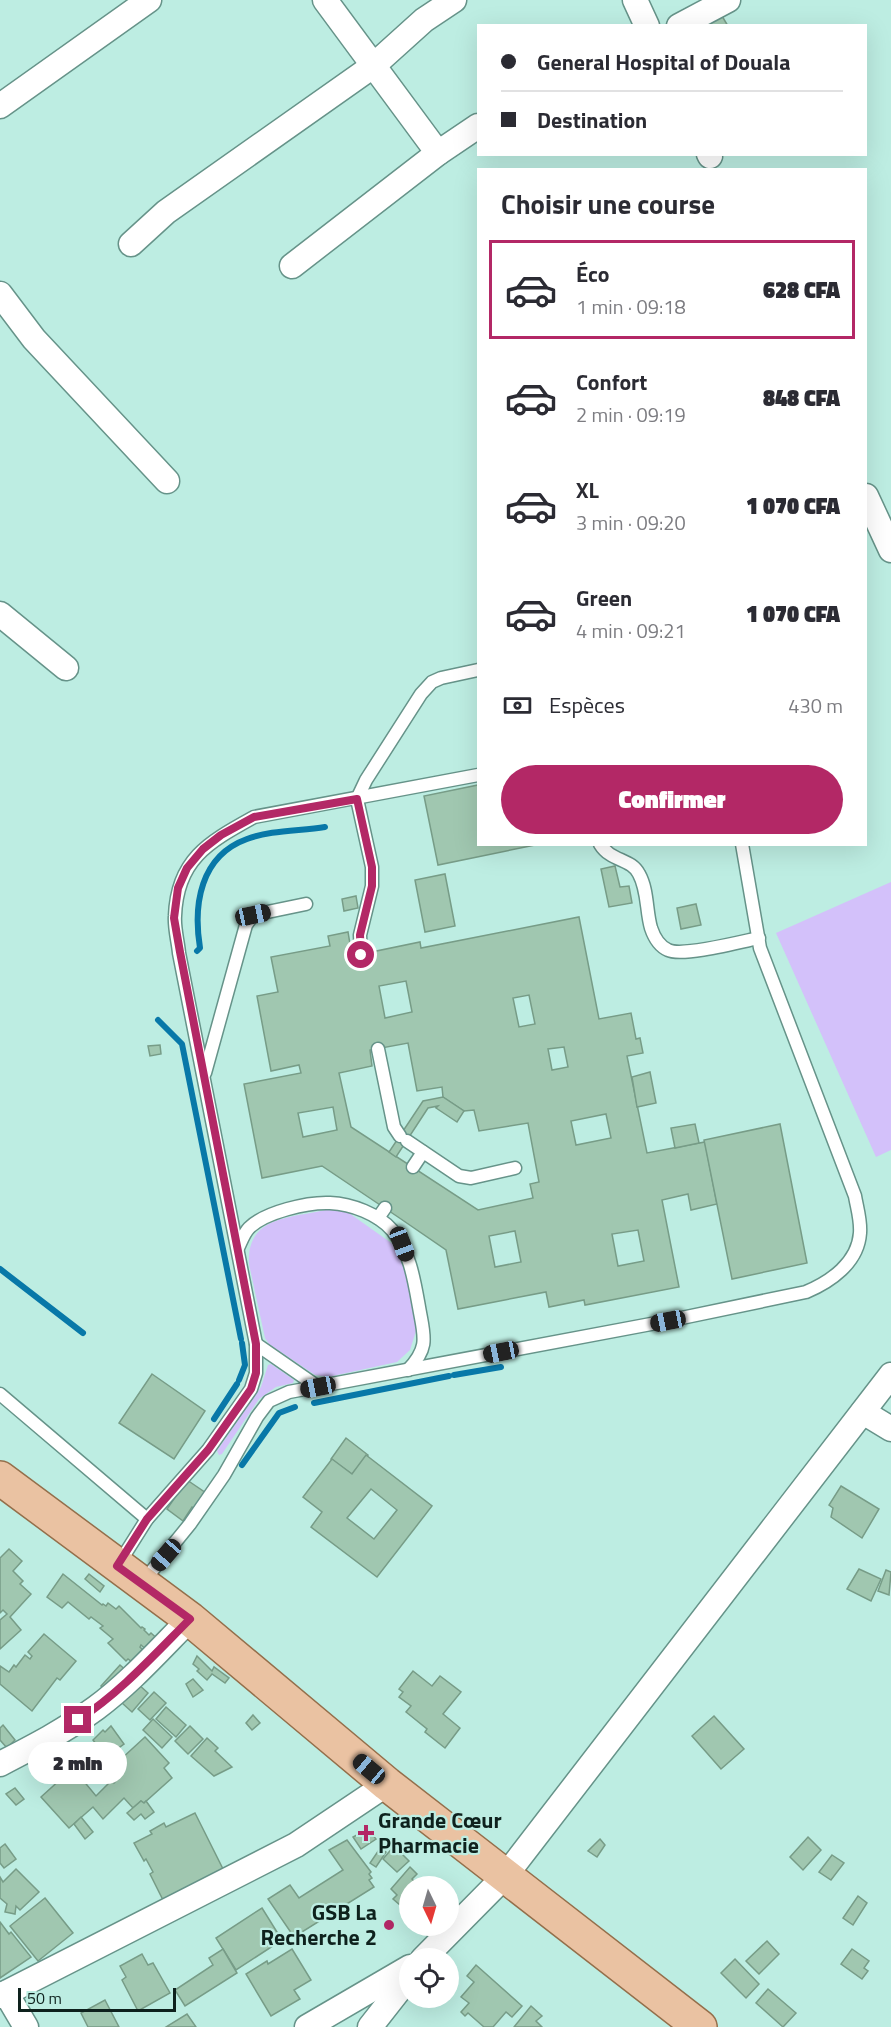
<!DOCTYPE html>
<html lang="fr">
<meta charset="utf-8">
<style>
:root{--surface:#fff;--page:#f7f7f7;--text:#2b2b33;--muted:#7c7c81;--line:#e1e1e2;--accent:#b32866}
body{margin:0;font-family:"Titillium Web",sans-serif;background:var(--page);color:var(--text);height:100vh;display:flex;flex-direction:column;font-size:22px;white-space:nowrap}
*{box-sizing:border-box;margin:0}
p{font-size:20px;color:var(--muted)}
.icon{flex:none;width:33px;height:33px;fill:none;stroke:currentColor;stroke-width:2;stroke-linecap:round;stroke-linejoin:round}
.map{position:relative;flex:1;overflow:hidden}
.sheet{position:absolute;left:477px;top:168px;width:390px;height:678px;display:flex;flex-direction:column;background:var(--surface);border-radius:0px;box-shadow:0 6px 24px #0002}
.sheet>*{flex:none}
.hud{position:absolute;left:477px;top:24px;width:390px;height:132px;border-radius:0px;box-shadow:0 6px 24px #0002;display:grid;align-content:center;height:132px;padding:0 24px;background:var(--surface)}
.needle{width:39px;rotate:175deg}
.tools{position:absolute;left:399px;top:1876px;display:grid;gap:12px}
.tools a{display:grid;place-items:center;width:60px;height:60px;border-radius:50%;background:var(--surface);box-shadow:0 6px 24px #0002;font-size:30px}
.scale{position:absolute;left:18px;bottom:15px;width:158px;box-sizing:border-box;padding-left:6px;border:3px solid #0e211d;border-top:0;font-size:16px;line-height:21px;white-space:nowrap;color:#0e211d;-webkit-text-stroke:4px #bdede2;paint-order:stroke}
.end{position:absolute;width:27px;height:27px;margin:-14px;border:8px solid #b32866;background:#fff;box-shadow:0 0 0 3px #fff}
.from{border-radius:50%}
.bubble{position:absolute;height:42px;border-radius:21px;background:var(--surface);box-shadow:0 6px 24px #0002;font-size:20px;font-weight:800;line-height:42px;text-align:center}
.car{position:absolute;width:18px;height:36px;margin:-18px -9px;border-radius:8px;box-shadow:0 0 4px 2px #0007;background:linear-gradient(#222 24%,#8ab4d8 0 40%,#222 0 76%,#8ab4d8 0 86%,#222 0)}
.hud b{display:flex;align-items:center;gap:21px;height:57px;font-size:22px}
.hud b+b{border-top:2px solid var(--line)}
.hud i{width:15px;height:15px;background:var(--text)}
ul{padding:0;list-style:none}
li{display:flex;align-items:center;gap:18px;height:99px;margin:0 12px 9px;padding:0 12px;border:3px solid transparent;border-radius:0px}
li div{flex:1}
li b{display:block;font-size:22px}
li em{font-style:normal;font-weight:800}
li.on{border-color:var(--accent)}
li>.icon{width:54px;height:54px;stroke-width:1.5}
h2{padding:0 24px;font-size:27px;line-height:72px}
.pay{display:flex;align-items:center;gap:15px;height:66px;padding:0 24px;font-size:22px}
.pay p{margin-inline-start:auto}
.button{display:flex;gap:12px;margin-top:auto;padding:12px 24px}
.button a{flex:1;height:69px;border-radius:36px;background:var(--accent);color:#fff;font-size:24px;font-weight:800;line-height:69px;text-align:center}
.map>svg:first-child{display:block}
.green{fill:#d3c1fa}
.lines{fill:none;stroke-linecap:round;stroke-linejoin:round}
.stream{stroke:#0878a8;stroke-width:6}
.building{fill:#a0c7b0;stroke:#779c87;stroke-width:1.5;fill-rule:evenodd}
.service-casing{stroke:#669389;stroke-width:15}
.minor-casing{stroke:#669389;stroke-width:27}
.primary-casing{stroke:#946f4b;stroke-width:36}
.service{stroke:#fff;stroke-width:12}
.minor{stroke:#fff;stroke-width:24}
.primary{stroke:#eac2a2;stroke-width:33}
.route{stroke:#b32866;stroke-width:8}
.poi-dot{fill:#b32866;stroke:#bdede2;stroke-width:2}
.labels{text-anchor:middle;stroke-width:4.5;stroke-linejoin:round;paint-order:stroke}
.poi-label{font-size:22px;font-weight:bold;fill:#0e211d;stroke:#bdede2;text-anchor:start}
</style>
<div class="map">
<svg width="891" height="2027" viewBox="0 0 891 2027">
<rect width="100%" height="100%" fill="#bdede2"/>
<!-- green -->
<g class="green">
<polygon points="891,882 891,1150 876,1157 776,933"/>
<path d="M326 1210H337L349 1213 397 1247 403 1258 413 1305 416 1331 410 1350 397 1362 328 1377 315 1375 269 1344 265 1338 249 1264C246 1216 291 1218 326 1210Z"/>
<polygon points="271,1364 294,1380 293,1383 276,1387 259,1399 222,1454 219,1455 217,1451 261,1387 268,1365"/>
</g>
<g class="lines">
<!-- stream -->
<g class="stream">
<path d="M197 951 200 948C193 905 200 856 247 839 271 830 300 831 325 827"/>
<polyline points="158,1020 182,1044 241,1339"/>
<polyline points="0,1269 83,1333"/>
<polyline points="454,1375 501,1367"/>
<polyline points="239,1380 245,1365 242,1343"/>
<polyline points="314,1403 449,1376"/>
<polyline points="214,1419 237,1384"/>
<polyline points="242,1465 279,1413 295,1407"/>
</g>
</g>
<!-- building -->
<g class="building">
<polygon points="719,11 728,26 693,26"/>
<polygon points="478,785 478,844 540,844 438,865 424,796"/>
<polygon points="615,866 620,887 629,886 632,903 609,907 601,869"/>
<polygon points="445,874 455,926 425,932 415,880"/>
<polygon points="356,896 358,908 344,911 342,899"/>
<polygon points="696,904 701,925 681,929 677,908"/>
<path d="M579 917 599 1019 631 1013 636 1039 640 1038 643 1053 627 1056 647 1153 705 1142 717 1204 691 1210 688 1194 662 1200 679 1287 585 1305 584 1300 549 1307 546 1292 458 1309 446 1250 398 1217 322 1166 262 1178 244 1084 301 1073 299 1065 271 1071 257 996 278 992 271 957 330 946 328 936 348 932 352 956 420 942 421 948ZM406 981 412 1012 385 1018 379 986ZM529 995 535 1024 519 1027 513 998ZM408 1043 417 1091 442 1087 443 1097 464 1111 474 1110 479 1131 528 1123 539 1182 530 1184 533 1198 478 1210 351 1127 339 1073 372 1066 370 1050ZM564 1047 568 1067 552 1070 548 1049ZM333 1107 337 1130 303 1137 298 1113ZM606 1114 611 1138 576 1145 571 1121ZM638 1230 644 1261 618 1266 612 1234ZM515 1231 521 1262 495 1267 489 1236Z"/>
<polygon points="160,1045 161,1054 150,1056 148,1046"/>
<polygon points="650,1072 656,1103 637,1107 632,1077"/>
<polygon points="443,1097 464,1111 457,1122 436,1108 438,1106 428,1108 396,1157 389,1152 423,1101"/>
<polygon points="695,1124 699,1143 675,1148 671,1128"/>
<polygon points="780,1124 807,1263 732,1279 704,1140"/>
<polygon points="152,1374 205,1411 174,1459 119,1423"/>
<polygon points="346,1438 368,1455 352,1474 331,1459"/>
<path d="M366 1455 432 1506 377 1577 311 1527 322 1512 303 1497 332 1459 352 1474ZM371 1489 397 1510 374 1539 347 1518Z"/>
<polygon points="187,1480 209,1495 198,1511 192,1507 183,1521 167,1509"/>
<polygon points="841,1486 879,1509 862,1538 831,1517 833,1508 829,1505"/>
<polygon points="9,1549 22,1561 13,1571 23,1581 20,1584 31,1594 10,1617 21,1630 0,1649 0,1620 7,1614 3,1610 0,1613 0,1558"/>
<polygon points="859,1569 881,1579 871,1601 847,1589"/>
<polygon points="886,1570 891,1572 889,1595 878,1591"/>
<polygon points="63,1574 102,1605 103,1604 106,1606 108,1603 116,1609 119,1606 141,1628 142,1627 145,1629 144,1630 149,1635 151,1633 161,1642 151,1654 141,1645 140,1647 147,1654 136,1665 128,1659 126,1661 108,1643 113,1639 100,1628 103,1626 91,1617 89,1619 68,1602 62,1608 47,1597"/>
<polygon points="89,1574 104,1586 100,1592 85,1579"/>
<polygon points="44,1634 76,1661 60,1680 57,1678 32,1711 0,1684 0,1666 9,1672 14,1665 16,1667 25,1655 30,1659 32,1656 28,1652"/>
<polygon points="197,1656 212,1671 214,1667 229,1678 225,1683 212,1674 207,1680 197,1671 199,1669 193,1664"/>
<polygon points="120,1665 128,1672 109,1695 101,1686"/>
<polygon points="413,1671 432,1686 440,1676 461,1692 443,1714 460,1728 445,1748 425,1732 427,1729 406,1712 411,1706 399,1697 403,1692 399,1689"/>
<polygon points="193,1679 203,1690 193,1697 186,1684"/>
<polygon points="138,1684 148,1693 132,1712 122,1703"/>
<polygon points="154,1692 166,1703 150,1720 138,1709"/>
<polygon points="166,1707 186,1725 176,1737 156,1719"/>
<polygon points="253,1715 260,1723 252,1730 246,1723"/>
<polygon points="714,1716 744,1749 721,1769 692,1736"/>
<polygon points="153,1719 172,1737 162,1748 143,1730"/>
<polygon points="3,1725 15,1740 7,1748 0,1740 0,1728"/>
<polygon points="111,1726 124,1744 106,1757 93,1740 103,1730 105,1732"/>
<polygon points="190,1726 203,1739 188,1754 175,1741"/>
<polygon points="145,1737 169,1763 164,1768 172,1778 144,1803 141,1801 133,1808 124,1798 103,1819 93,1807 69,1828 41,1797 73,1768 96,1796 112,1780 114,1783 120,1776 118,1773 126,1767 120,1760"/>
<polygon points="207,1738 218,1748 215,1751 232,1767 214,1776 191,1756"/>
<polygon points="15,1788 24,1799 16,1805 6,1794"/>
<polygon points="141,1801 144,1803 146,1801 154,1812 145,1819 141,1814 134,1820 127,1813"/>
<polygon points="195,1813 223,1869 163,1900 150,1874 153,1872 146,1859 144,1861 134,1843 152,1834 150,1831 164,1823 166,1827"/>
<polygon points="81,1817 93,1832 85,1839 74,1824"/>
<polygon points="368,1829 376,1839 361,1849 353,1837"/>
<polygon points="808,1837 821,1850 803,1870 790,1857"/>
<polygon points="600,1839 605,1845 597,1857 588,1851"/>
<polygon points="347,1840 371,1872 369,1874 372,1878 369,1880 374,1887 294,1937 268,1899 290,1885 299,1898 343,1870 329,1850"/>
<polygon points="5,1844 16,1859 4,1868 0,1863 0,1848"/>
<polygon points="394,1846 409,1861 397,1872 383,1859"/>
<polygon points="381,1847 386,1852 376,1867 370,1863"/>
<polygon points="832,1855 844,1863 831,1880 819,1872"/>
<polygon points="410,1867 417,1874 412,1879 419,1887 410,1887 410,1896 400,1905 393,1899 397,1895 391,1889"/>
<polygon points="16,1869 39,1892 20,1910 16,1906 15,1914 5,1912 7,1904 0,1898 0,1877 3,1882"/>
<polygon points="858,1896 867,1903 853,1925 843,1918"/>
<polygon points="45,1898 73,1933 38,1961 10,1926"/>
<polygon points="262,1908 282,1940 236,1970 216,1938"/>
<polygon points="0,1922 9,1934 11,1932 31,1957 0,1978"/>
<polygon points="419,1926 438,1926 428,1936"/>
<polygon points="767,1941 779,1954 759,1974 746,1961"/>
<polygon points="223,1949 237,1973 185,2006 175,1990 213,1965 209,1958"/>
<polygon points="292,1949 311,1980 294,1990 300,1999 271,2016 246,1974 267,1961 268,1964"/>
<polygon points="852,1949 869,1961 864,1968 868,1971 862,1979 841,1964"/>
<polygon points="142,1954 148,1965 153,1963 170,1993 138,2011 122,1980 126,1977 120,1966"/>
<polygon points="735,1959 759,1984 746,1998 721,1973"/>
<polygon points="476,1965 522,2006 512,2017 506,2012 493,2027 484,2027 468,2013 465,2016 461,2012 469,2003 461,1997 474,1982 467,1976"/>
<polygon points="768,1989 796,2013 783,2027 756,2003"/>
<polygon points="105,2000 119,2027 88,2027 81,2013"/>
<polygon points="531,2006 542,2016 536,2021 542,2027 514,2027"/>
<polygon points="187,2014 196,2027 166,2027"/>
</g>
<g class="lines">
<defs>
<g id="service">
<path d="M600 844C611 862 631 858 639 874 648 890 646 911 651 928 654 937 659 946 668 950 682 957 740 942 759 938"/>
<polyline points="361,955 360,935 372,886 372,867 357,799 366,780 421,694 432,682 441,678 478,670"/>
<polyline points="378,1049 394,1127 400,1136"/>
<polyline points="205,1073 246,925 253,915 306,904"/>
<polyline points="407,1141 459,1176 471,1178 515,1168"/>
<polyline points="413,1167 423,1152"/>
<polyline points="378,1218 385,1208"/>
<path d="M238 1248C241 1242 244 1233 249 1228 265 1212 308 1202 330 1203 352 1204 378 1214 392 1230 410 1252 414 1279 419 1307 424 1336 430 1347 408 1370"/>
<polyline points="256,1344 318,1387"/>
<polyline points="0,1394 147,1519"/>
<path d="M118 1565 147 1519 208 1450 251 1389 256 1373V1344L179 953C178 941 174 928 175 916 177 859 209 842 254 817L478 775"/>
<path d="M142 1583 190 1524 224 1475 257 1417 269 1401 289 1392 667 1321 806 1292C830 1282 858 1263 860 1233 861 1220 857 1208 855 1196L760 948 742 844"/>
</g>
<g id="minor">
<polyline points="325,0 438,153"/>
<polyline points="635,0 647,26"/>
<polyline points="679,26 728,0"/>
<polyline points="0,106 149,0"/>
<polyline points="709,154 710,156"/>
<polyline points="131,244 166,212 373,66 424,20 454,0"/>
<polyline points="292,266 438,153 478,126"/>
<polyline points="0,294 34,339 167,481"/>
<polyline points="866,496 891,550"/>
<polyline points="0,614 66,668"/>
<polyline points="863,1412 891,1429"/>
<path d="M0 1764C33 1747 66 1730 96 1708 130 1683 160 1649 190 1619"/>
<polyline points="423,1959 506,1875 891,1375"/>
<polyline points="6,1993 26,2027"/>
<polyline points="0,1996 296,1845 387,1784"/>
<polyline points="307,2027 410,1967"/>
<polyline points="370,2027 410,1976"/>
</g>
<polyline id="primary" points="0,1478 190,1619 387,1784 700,2027"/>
</defs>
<!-- service casing -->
<use href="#service" class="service-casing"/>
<!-- minor casing -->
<use href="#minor" class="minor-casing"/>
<!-- primary casing -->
<use href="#primary" class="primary-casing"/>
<!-- service -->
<use href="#service" class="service"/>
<!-- minor -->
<use href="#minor" class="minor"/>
<!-- primary -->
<use href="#primary" class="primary"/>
</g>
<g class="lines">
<!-- route -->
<path class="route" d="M78 1720C120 1693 154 1655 190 1619L117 1566 147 1519 208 1450 251 1389 256 1373V1344L180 952 174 918 178 888 187 868 203 849 221 835 254 817 357 799 372 867V886L360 935 361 955"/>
</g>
<!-- markers -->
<g class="poi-dot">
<path d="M363 1824h6v6h6v6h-6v6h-6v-6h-6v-6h6z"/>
<circle cx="389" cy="1925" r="6"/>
</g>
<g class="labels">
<!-- poi labels -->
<g class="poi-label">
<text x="378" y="1828">Grande Cœur<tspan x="378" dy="25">Pharmacie</tspan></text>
<text x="377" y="1920" text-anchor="end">GSB La<tspan x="377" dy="25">Recherche 2</tspan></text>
</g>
</g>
</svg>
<div class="tools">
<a><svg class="needle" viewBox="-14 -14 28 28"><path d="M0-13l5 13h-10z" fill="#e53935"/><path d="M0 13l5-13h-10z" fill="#7c7c81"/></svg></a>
<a><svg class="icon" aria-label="locate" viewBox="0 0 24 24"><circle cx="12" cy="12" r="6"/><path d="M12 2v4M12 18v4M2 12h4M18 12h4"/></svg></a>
</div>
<div class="scale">50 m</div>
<i class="end from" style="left:361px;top:955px"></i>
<i class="end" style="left:78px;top:1720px"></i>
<div class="bubble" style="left:28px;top:1742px;width:99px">2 min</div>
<i class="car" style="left:253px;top:915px;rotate:78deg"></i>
<i class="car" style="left:402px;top:1244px;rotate:159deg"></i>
<i class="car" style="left:668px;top:1321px;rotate:259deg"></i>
<i class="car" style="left:501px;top:1352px;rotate:259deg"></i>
<i class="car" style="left:318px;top:1387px;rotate:259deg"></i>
<i class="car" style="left:166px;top:1555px;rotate:221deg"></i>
<i class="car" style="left:369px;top:1769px;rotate:310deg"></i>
<div class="hud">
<b><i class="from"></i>General Hospital of Douala</b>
<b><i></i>Destination</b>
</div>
<section class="sheet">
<h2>Choisir une course</h2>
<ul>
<li class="on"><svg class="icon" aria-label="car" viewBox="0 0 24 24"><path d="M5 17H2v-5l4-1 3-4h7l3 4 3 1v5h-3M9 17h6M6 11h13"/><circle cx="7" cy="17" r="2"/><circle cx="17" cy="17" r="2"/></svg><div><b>Éco</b><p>1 min · 09:18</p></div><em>628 CFA</em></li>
<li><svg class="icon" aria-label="car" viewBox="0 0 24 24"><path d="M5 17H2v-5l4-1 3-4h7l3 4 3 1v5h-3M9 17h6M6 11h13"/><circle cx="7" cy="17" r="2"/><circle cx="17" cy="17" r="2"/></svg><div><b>Confort</b><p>2 min · 09:19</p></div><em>848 CFA</em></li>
<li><svg class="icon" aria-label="car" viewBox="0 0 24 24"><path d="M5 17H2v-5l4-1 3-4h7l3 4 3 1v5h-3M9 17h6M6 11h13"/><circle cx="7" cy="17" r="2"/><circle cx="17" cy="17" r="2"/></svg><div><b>XL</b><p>3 min · 09:20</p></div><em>1 070 CFA</em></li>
<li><svg class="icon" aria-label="car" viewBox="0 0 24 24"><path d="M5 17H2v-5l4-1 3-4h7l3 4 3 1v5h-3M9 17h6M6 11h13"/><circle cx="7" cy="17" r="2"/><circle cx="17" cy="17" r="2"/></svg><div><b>Green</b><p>4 min · 09:21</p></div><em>1 070 CFA</em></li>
</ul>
<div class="pay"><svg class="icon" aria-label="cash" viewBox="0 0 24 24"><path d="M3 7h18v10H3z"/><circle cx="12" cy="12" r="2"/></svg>Espèces<p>430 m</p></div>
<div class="button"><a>Confirmer</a></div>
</section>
</div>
